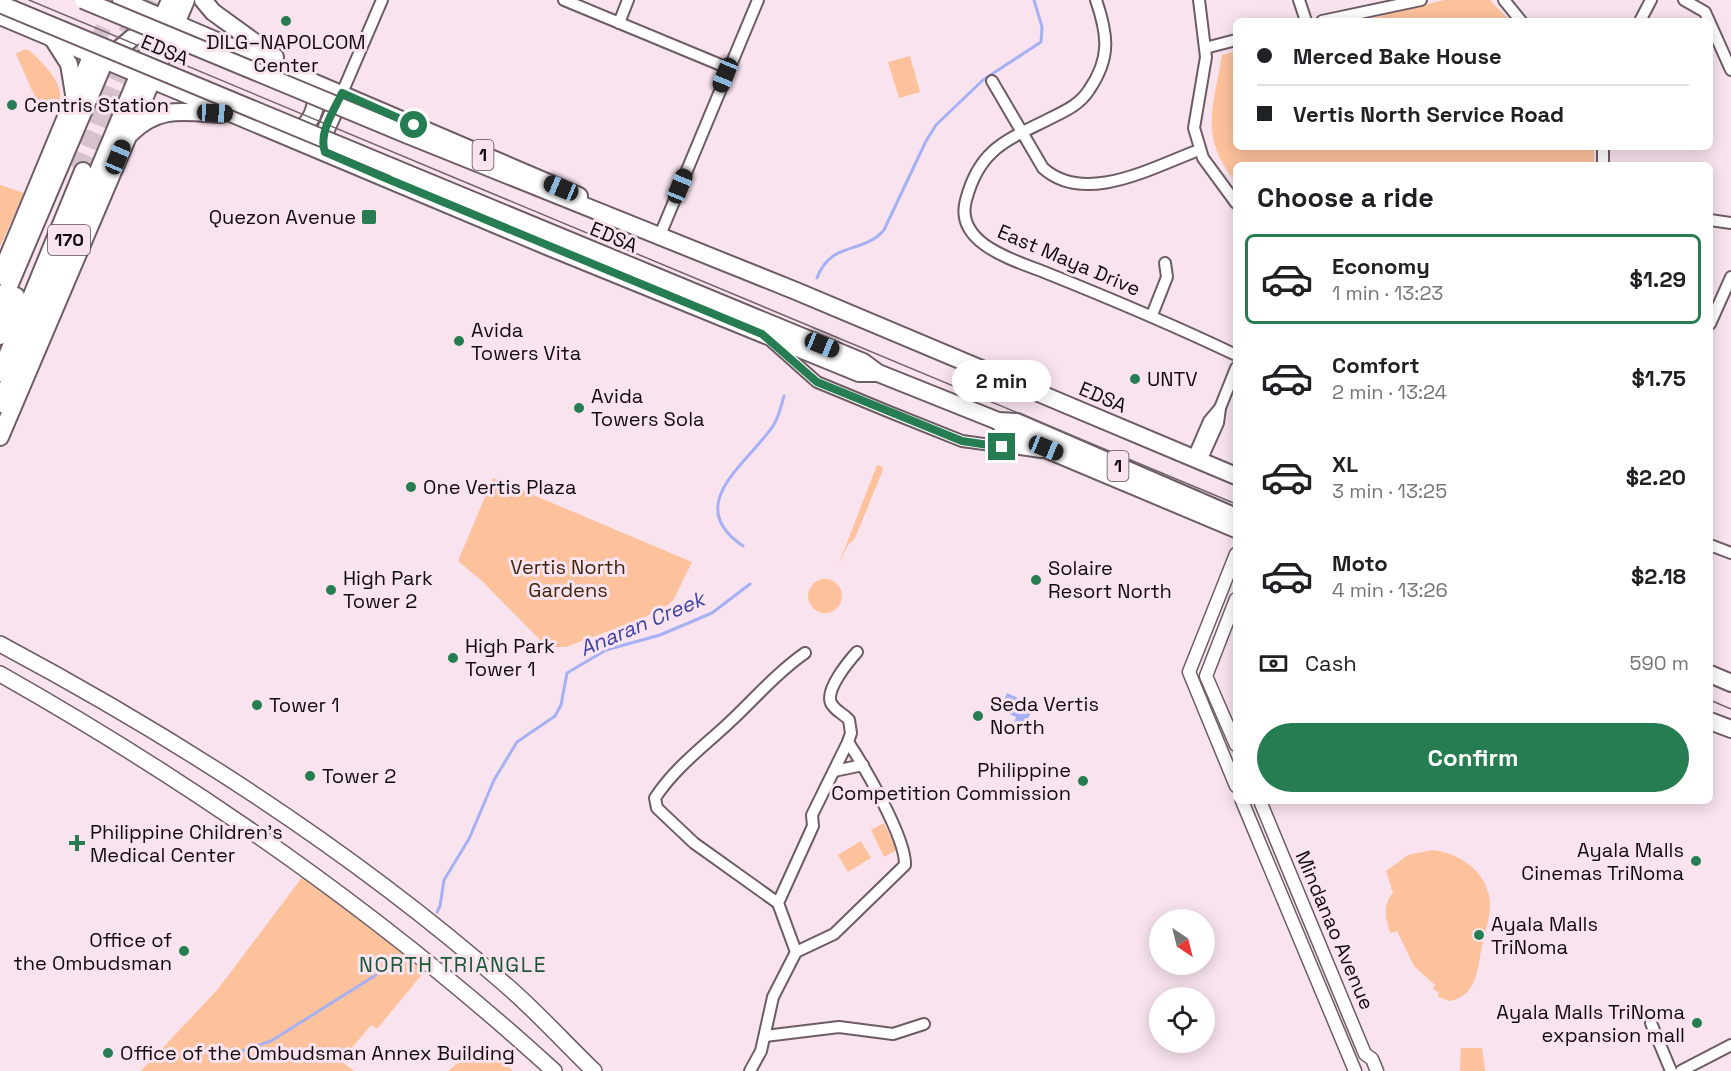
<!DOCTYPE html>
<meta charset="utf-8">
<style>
:root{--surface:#fff;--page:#f6f6f6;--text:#202124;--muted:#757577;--line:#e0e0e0;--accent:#267d51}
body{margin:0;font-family:"Space Grotesk",sans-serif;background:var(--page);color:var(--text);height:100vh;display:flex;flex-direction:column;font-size:22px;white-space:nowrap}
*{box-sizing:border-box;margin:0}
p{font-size:20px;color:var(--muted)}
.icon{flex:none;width:33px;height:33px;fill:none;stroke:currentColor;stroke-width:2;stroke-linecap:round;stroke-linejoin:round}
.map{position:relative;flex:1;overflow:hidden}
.details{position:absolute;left:1233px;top:162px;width:480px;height:642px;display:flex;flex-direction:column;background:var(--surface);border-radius:9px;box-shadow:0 3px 15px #0003}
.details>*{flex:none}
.top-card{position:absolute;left:1233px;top:18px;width:480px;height:132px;border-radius:9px;box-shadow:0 3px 15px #0003;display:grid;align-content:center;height:132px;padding:0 24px;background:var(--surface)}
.needle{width:39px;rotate:145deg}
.fabs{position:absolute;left:1149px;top:909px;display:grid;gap:12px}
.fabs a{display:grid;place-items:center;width:66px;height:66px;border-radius:50%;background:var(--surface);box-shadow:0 3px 15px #0003;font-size:30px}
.end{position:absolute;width:27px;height:27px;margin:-14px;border:8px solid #267d51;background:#fff;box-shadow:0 0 0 3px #fff}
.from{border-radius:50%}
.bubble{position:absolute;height:42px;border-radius:21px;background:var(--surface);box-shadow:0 3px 15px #0003;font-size:20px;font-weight:800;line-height:42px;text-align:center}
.car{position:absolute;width:18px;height:36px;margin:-18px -9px;border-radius:8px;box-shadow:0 0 4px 2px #0007;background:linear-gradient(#222 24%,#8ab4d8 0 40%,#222 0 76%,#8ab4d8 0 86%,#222 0)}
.top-card b{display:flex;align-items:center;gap:21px;height:57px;font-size:22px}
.top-card b+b{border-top:2px solid var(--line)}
.top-card i{width:15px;height:15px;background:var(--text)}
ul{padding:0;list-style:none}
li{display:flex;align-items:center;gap:18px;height:90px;margin:0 12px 9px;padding:0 12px;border:3px solid transparent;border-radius:9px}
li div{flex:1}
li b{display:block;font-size:22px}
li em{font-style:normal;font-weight:800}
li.active{border-color:var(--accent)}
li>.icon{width:54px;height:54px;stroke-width:1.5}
h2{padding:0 24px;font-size:27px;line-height:72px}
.pay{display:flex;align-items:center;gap:15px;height:66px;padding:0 24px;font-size:22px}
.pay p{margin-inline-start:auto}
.primary-button{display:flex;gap:12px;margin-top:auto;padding:12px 24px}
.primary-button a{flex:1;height:69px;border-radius:36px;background:var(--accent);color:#fff;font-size:24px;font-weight:800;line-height:69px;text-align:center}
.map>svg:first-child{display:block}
.green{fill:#fdc29c}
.water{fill:#a5b1f3}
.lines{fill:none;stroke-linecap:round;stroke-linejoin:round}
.stream{stroke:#a5b1f3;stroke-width:3}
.primary-tunnel{stroke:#d5c2cc;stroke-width:16;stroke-dasharray:16 8;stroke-linecap:butt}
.minor-casing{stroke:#6e5c65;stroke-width:14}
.tertiary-casing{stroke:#6e5c65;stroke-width:15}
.secondary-casing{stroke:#6e5c65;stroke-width:18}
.primary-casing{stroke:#6e5c65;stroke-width:20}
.trunk-casing{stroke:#6e5c65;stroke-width:20}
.minor{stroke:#fff;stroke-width:10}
.tertiary{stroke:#fff;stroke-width:12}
.secondary{stroke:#fff;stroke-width:15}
.primary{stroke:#fff;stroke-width:16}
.trunk{stroke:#fff;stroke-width:16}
.tram{stroke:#71646b;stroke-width:1.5}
.trunk-bridge-casing{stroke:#6e5c65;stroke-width:20;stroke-linecap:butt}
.trunk-bridge{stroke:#fff;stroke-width:16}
.route{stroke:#267d51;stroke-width:8}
.poi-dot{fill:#267d51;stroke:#f8e3ee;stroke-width:2}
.labels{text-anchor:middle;stroke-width:6;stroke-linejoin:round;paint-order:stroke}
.shield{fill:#f8e3ee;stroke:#564b51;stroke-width:1.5}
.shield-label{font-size:18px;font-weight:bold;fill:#110a0e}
.poi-label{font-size:20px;fill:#110a0e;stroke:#f8e3ee;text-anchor:start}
.street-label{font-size:20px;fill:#110a0e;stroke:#f8e3ee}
.park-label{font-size:20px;fill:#42230c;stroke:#f8e3ee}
.water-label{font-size:21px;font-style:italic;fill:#3f44a1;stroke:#f8e3ee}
.neighbourhood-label{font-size:21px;letter-spacing:1.5px;fill:#1b5637;stroke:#f8e3ee}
</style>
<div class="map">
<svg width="1731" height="1071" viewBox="0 0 1731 1071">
<rect width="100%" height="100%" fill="#f8e3ee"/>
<!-- green -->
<g class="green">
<polygon points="1444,0 1490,0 1510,21 1359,21"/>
<path d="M25 49 30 51C43 63 82 101 44 110L38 104 16 54Z"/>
<path d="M1236 51V147H1594V165H1236V182C1198 137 1214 105 1222 55Z"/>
<polygon points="910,56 920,92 899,98 888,62"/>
<polygon points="0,185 24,193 0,247"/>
<polygon points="877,465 882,466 883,470 855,538 848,545 838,566"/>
<polygon points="493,478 692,562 674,599 668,605 641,619 566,647 547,647 482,581 458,561"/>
<circle cx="825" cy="596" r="17"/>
<polygon points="884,823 897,850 884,857 871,830"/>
<polygon points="861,841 871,858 848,872 838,855"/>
<path d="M1432 850C1461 853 1490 874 1490 905 1490 919 1485 932 1482 946 1477 969 1478 995 1450 1001L1438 997 1439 993 1433 989 1435 985 1414 966 1397 931 1390 933C1386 919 1382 905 1393 893L1386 871 1408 855Z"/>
<polygon points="306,872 429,966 377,1029 371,1025 341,1061 354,1071 141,1071 218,989"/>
<polygon points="483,1043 513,1071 448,1071"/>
<polygon points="1461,1048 1482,1048 1485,1071 1460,1071"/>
</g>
<!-- water -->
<polygon class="water" points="1007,693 1035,706 1023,727 1014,723 1016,717 1000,710"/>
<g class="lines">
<!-- stream -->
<g class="stream">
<path d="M817 278C831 240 863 255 884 230L926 141 936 125 983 80 1041 42 1042 27 1034 0"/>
<path d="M743 546C682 505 747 464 773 426 779 417 781 406 784 396"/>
<polyline points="437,912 440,906 444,880 469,839 494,780 517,742 555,716 561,705 567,673 606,650 660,635 712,613 750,584"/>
<polyline points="228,1056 271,1041 376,975"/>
</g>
<!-- primary-tunnel -->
<g class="primary-tunnel">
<polyline points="97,42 112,8"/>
<polyline points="71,166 136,9"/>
<polyline points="83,171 155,0"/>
</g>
<defs>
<g id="minor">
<polyline points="564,0 728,68"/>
<path d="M1096 0C1108 35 1111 58 1089 90 1080 104 1067 110 1053 117 1008 140 980 147 966 200 954 243 1013 260 1044 272 1109 298 1173 325 1236 355"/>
<polyline points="1199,0 1206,57 1194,128 1203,158 1236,203"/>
<polyline points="1299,0 1306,21"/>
<polyline points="1504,0 1521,21"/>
<polyline points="1684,0 1705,12 1731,70"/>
<polyline points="1322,21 1421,0"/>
<polyline points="1640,21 1651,0"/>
<polyline points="619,23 628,0"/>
<polyline points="1205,48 1236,40"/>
<path d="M992 81 1043 168C1085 206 1153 167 1199 150"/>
<polyline points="342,93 382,0"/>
<polyline points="1603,147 1603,165"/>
<polyline points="1710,220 1731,223"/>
<polyline points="660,235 758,0"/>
<polyline points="1152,315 1167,277 1165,263"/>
<polyline points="1710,324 1731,277"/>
<polyline points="772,342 817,382 892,413 962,441 1041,452"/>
<polyline points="1193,458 1209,421 1220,408 1236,368"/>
<polyline points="1201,461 1218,423 1220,408"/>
<polyline points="1710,545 1731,553"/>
<polyline points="834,771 863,765"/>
<path d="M778 903 694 843 657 808 655 798C676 766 706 745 733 719 757 696 778 672 805 653"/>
<path d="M796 952 834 934 905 865C906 838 864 766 848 742"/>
<polyline points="1651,1023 1671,1071"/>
<polyline points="765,1036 839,1027 893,1034 924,1024"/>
<path d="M750 1071 761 1051 773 997 796 952 778 903 813 826 812 815 848 742 851 733 849 720C844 714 835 711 831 703 825 690 848 662 857 652"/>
<polyline points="1681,1071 1731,1045"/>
</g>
<g id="tertiary">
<polyline points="1236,554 1189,672 1236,786"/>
<polyline points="1236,599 1206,676 1236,745"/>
<polyline points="1242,801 1355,1071"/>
<polyline points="1260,801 1365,1054 1372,1059 1377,1071"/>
</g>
<g id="secondary">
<path d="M0 644C180 740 353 851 507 986 537 1012 565 1043 594 1071"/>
<path d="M0 674C200 787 384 916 554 1071"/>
</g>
<g id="primary">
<polyline points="121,0 579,196"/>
<polyline points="203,0 213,12 275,57"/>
<polyline points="0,16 549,247 859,373 878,373"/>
<polyline points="53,39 69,64 74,94"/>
<polyline points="106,60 132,38 159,26"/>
<path d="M130 134C159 105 184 112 221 114"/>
<path d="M290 134C311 127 320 107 314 86"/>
<polyline points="325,151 324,134 342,93"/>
<polyline points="0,276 95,47"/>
<polyline points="0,307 109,51"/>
<polyline points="0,336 16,296"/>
<polyline points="0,373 83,171"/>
<polyline points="0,404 170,0"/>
<polyline points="998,421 1012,435 1236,529"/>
<polyline points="0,437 186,0"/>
</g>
<g id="trunk">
<polyline points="408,135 796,291 1236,476"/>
<polyline points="394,168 863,362 878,373 998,421 1017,422 1236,517"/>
<polyline points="1710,674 1731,683"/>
<polyline points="1710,721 1731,729"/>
</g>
</defs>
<!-- minor casing -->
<use href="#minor" class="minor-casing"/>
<!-- tertiary casing -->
<use href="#tertiary" class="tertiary-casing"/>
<!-- secondary casing -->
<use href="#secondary" class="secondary-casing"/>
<!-- primary casing -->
<use href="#primary" class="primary-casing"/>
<!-- trunk casing -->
<use href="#trunk" class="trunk-casing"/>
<!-- minor -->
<use href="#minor" class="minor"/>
<!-- tertiary -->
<use href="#tertiary" class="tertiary"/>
<!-- secondary -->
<use href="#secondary" class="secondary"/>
<!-- primary -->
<use href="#primary" class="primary"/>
<!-- trunk -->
<use href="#trunk" class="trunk"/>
<!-- tram -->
<g class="tram">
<polyline points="29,0 1236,504"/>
<polyline points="1710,700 1731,709"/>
</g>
<defs>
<g id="trunk-bridge">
<polyline points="83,0 408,135"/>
<polyline points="0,4 394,168"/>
</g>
</defs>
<!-- trunk-bridge casing -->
<use href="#trunk-bridge" class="trunk-bridge-casing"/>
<!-- trunk-bridge -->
<use href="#trunk-bridge" class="trunk-bridge"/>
</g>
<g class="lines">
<!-- route -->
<path class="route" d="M414 125 342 93C334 111 318 133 325 152L383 177 762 334 817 382 962 441 1002 447"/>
</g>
<!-- markers -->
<g class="poi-dot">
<circle cx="286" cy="21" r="6"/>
<circle cx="12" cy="105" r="6"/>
<rect x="361" y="209" width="16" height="16" rx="3"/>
<circle cx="459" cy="341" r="6"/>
<circle cx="1135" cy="379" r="6"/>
<circle cx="579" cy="408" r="6"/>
<circle cx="411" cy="487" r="6"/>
<circle cx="1036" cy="580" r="6"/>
<circle cx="331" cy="590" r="6"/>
<circle cx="453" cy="658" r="6"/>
<circle cx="257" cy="705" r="6"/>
<circle cx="978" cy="716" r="6"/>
<circle cx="310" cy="776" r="6"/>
<circle cx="1083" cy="781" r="6"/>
<path d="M74 834h6v6h6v6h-6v6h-6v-6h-6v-6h6z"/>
<circle cx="1696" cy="861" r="6"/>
<circle cx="1479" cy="935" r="6"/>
<circle cx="184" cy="951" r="6"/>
<circle cx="1697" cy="1023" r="6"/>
<circle cx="108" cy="1053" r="6"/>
</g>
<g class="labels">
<!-- shield labels -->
<g class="shield">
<rect x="472.5" y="140" width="21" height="30" rx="4.5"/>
<rect x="48" y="225" width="42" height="30" rx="4.5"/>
<rect x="1107.5" y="451" width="21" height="30" rx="4.5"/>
</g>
<g class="shield-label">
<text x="483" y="161">1</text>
<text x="69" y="246">170</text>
<text x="1118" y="472">1</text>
</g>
<!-- poi labels -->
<g class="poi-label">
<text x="286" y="49" text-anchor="middle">DILG–NAPOLCOM<tspan x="286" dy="23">Center</tspan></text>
<text x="24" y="112">Centris Station</text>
<text x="356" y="224" text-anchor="end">Quezon Avenue</text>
<text x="471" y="337">Avida<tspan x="471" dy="23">Towers Vita</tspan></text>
<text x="1147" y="386">UNTV</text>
<text x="591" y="403">Avida<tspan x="591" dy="23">Towers Sola</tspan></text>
<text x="423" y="494">One Vertis Plaza</text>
<text x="1048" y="575">Solaire<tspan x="1048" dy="23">Resort North</tspan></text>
<text x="343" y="585">High Park<tspan x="343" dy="23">Tower 2</tspan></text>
<text x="465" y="653">High Park<tspan x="465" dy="23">Tower 1</tspan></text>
<text x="990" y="711">Seda Vertis<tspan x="990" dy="23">North</tspan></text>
<text x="269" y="712">Tower 1</text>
<text x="1071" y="777" text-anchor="end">Philippine<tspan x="1071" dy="23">Competition Commission</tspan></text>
<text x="322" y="783">Tower 2</text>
<text x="90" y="839">Philippine Children's<tspan x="90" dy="23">Medical Center</tspan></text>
<text x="1684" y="857" text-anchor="end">Ayala Malls<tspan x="1684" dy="23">Cinemas TriNoma</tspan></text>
<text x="1491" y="931">Ayala Malls<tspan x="1491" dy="23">TriNoma</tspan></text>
<text x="172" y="947" text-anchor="end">Office of<tspan x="172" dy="23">the Ombudsman</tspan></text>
<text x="1685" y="1019" text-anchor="end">Ayala Malls TriNoma<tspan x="1685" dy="23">expansion mall</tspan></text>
<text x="120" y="1060">Office of the Ombudsman Annex Building</text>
</g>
<!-- street labels -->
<g class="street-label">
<text transform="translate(165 50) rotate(23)" y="7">EDSA</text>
<text transform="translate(614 237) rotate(23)" y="7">EDSA</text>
<text transform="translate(1069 260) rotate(23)" y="7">East Maya Drive</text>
<text transform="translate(1103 397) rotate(23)" y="7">EDSA</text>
<text transform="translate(1335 930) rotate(67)" y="7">Mindanao Avenue</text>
</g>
<!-- park labels -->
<g class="park-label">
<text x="568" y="574">Vertis North<tspan x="568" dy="23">Gardens</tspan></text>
</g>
<!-- water labels -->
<g class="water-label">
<text transform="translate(642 624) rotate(-23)" y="7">Anaran Creek</text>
</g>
<!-- neighbourhood labels -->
<g class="neighbourhood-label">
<text x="453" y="972">NORTH TRIANGLE</text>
</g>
</g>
</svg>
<div class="fabs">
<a><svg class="needle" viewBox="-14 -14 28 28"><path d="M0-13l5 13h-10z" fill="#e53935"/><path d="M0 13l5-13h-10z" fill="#757577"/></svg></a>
<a><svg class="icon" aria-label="locate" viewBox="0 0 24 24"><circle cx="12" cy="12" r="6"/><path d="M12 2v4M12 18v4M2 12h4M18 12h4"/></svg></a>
</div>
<i class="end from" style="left:414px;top:125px"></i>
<i class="end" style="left:1002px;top:447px"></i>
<div class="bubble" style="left:952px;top:360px;width:99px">2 min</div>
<i class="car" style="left:725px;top:75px;rotate:202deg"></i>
<i class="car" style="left:215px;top:113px;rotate:93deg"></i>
<i class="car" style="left:118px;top:157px;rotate:23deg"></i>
<i class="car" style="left:680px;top:186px;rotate:22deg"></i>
<i class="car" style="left:561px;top:188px;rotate:293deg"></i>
<i class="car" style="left:822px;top:345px;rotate:112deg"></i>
<i class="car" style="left:1046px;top:448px;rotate:112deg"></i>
<div class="top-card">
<b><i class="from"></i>Merced Bake House</b>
<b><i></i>Vertis North Service Road</b>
</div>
<section class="details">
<h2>Choose a ride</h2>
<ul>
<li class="active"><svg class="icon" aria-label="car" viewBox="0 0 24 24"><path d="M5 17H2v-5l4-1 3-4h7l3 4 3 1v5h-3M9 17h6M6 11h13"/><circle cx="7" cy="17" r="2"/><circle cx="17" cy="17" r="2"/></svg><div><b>Economy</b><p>1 min · 13:23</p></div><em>$1.29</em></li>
<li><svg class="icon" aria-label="car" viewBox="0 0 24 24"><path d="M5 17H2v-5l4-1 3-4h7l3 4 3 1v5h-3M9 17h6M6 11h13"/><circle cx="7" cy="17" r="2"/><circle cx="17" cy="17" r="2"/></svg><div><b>Comfort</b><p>2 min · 13:24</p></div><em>$1.75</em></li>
<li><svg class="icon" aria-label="car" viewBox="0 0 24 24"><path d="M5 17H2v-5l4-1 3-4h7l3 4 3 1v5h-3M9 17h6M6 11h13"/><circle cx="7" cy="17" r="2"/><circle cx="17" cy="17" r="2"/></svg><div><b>XL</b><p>3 min · 13:25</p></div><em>$2.20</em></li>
<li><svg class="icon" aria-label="car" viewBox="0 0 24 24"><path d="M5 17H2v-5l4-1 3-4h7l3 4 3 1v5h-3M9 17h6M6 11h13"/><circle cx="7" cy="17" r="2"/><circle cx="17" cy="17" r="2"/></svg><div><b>Moto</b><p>4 min · 13:26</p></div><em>$2.18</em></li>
</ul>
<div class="pay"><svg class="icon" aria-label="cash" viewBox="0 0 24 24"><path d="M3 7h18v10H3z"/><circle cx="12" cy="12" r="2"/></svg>Cash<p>590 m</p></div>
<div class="primary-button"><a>Confirm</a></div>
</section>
</div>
